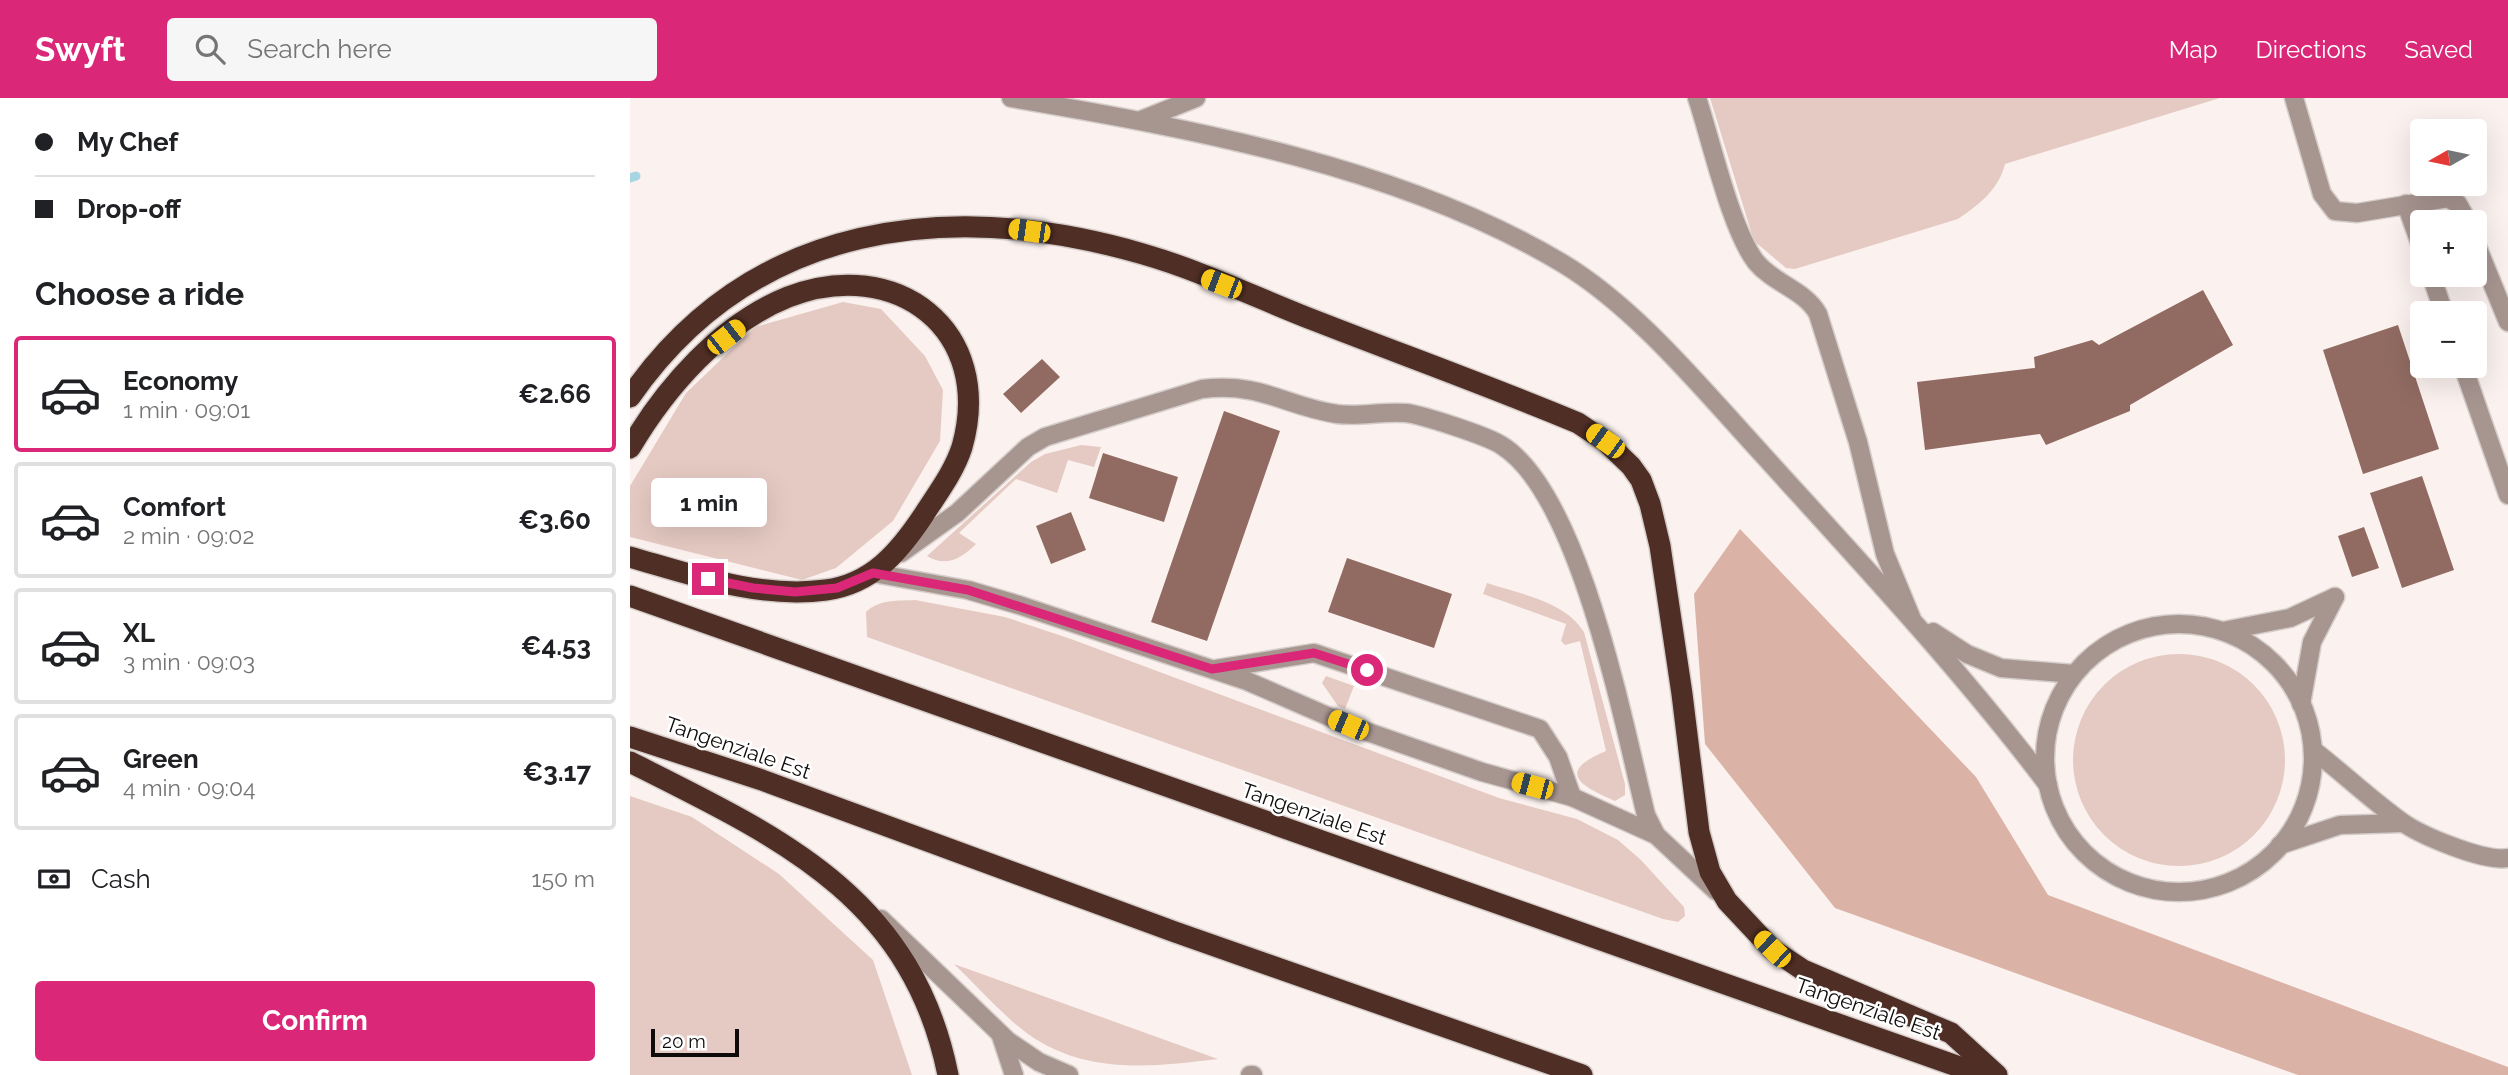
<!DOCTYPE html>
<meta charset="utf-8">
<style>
:root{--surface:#fff;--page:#f6f6f6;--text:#202124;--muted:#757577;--line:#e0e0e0;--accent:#db2777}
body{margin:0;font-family:Raleway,sans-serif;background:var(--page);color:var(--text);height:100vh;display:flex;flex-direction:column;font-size:26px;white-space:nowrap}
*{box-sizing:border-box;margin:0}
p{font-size:23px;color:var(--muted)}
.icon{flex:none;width:38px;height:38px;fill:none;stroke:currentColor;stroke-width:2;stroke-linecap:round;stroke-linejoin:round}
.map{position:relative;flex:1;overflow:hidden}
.panel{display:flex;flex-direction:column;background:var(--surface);width:630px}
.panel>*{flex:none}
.hud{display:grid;align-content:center;height:154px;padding:0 35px;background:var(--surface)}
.needle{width:46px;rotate:261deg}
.buttons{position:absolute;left:1780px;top:21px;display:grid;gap:14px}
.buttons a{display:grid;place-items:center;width:77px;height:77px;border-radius:7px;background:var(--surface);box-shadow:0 7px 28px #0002;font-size:35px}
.scale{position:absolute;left:21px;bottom:18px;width:88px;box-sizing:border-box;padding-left:7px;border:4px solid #0e0b0a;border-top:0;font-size:19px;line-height:24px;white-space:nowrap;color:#0e0b0a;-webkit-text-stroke:5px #fff;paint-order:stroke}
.end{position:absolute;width:32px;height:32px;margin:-16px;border:9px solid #db2777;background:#fff;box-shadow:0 0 0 4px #fff}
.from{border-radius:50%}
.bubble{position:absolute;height:49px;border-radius:7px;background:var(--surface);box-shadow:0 7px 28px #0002;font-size:23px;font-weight:700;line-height:49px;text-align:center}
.car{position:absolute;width:21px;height:42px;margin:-21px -10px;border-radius:9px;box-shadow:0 0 5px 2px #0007;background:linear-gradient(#f5c518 24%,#345 0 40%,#f5c518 0 76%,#345 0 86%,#f5c518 0)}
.hud b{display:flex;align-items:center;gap:24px;height:66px;font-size:26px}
.hud b+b{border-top:2px solid var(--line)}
.hud i{width:18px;height:18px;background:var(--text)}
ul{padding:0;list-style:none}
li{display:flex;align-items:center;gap:21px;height:116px;margin:0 14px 10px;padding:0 21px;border:4px solid var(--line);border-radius:7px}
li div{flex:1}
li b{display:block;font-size:26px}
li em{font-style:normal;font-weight:700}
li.selected{border-color:var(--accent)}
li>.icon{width:63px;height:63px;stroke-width:1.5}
h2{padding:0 35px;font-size:32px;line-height:84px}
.pay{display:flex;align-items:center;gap:18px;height:77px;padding:0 35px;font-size:26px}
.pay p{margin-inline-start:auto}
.cta{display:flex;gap:14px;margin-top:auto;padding:14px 35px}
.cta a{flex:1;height:80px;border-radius:7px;background:var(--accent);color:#fff;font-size:28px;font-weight:700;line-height:80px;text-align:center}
header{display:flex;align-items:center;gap:42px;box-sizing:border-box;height:98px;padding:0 35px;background:var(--accent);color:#fff}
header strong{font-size:33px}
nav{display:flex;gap:38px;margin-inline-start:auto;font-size:24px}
.search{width:490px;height:63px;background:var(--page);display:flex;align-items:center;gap:18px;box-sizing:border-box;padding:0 24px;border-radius:7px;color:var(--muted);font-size:26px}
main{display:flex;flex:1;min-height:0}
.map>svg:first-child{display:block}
.green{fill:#e5cac3}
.forest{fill:#dbb2a6}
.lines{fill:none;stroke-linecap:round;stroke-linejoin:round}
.stream{stroke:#a7d6e2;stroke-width:9}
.building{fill:#916b61}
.service-casing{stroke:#d5cdca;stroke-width:21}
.minor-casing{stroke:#d5cdca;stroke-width:21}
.motorway-casing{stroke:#d5cdca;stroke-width:24}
.service{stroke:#a79590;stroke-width:18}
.minor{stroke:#a79590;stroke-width:18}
.motorway{stroke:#4f2e25;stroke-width:21}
.route{stroke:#db2777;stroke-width:9}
.labels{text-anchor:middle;stroke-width:5;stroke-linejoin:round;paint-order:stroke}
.street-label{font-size:21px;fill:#0e0b0a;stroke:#fff}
</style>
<header>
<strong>Swyft</strong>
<div class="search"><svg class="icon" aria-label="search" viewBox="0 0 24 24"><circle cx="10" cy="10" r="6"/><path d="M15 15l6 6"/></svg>Search here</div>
<nav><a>Map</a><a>Directions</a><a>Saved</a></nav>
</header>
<main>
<section class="panel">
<div class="hud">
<b><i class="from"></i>My Chef</b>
<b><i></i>Drop-off</b>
</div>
<h2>Choose a ride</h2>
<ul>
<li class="selected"><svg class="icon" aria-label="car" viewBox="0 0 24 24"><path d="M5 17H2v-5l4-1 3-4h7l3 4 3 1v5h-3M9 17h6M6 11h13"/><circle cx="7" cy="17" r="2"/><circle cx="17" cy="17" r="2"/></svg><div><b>Economy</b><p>1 min · 09:01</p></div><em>€2.66</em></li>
<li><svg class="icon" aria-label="car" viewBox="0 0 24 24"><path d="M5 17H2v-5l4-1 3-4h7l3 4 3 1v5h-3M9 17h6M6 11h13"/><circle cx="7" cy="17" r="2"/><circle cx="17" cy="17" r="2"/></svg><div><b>Comfort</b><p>2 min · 09:02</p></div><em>€3.60</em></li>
<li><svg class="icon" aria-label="car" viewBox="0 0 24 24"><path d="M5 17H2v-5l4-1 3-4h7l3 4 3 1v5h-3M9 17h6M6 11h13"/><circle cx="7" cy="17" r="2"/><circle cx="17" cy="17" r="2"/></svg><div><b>XL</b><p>3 min · 09:03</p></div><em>€4.53</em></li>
<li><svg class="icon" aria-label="car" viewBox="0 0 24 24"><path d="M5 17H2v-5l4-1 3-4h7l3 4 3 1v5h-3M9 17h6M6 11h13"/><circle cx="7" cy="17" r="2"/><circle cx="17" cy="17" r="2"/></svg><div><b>Green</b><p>4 min · 09:04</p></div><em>€3.17</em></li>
</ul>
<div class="pay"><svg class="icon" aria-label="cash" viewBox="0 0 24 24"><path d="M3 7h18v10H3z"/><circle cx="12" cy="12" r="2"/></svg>Cash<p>150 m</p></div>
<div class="cta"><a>Confirm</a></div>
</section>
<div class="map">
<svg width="1878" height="977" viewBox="0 0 1878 977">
<rect width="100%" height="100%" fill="#fbf2ef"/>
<!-- green -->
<g class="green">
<path d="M1080 0H1590L1375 66C1369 91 1349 107 1328 121L1165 171 1156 170 1124 143Z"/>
<polygon points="213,204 251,211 295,258 313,292 310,343 263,423 206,470 172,482 0,439 0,388 56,295 125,229"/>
<path d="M451 347 471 349 464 369 438 362 427 395 386 381 329 435 346 446C332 460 316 470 297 458L401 364 415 356Z"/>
<path d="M857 485C890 496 935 503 954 534L995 686V697L985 703C949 687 926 674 976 653L950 543 935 547 931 543 936 526 853 496Z"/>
<path d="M285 502 375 519 441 541 869 700 947 721 988 742 1011 762 1054 809 1055 818 1048 824 1033 821 237 539 236 514C249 501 268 503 285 502Z"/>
<circle cx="1549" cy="662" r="106"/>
<polygon points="696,578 724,588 715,611 708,608 692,585"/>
<polygon points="0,698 62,719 149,776 243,862 282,977 0,977"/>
<path d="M324 866 588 961C521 969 456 977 398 936 371 916 348 889 324 866Z"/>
</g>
<!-- forest -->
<polygon class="forest" points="1110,431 1346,679 1418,797 1878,969 1878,977 1668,977 1205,810 1075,646 1064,496"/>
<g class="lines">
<!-- stream -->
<polyline class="stream" points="0,80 6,78"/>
</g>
<!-- building -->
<g class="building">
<polygon points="1573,192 1603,247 1500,307 1500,313 1416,347 1410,336 1295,352 1287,284 1405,270 1404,259 1462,242 1469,247"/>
<polygon points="1768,227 1809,351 1733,376 1693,252"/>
<polygon points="412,261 430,279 391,315 373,296"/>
<polygon points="594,313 650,333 577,543 521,524"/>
<polygon points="473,355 548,379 534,424 459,400"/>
<polygon points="1792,378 1824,472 1772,490 1740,395"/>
<polygon points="441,414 456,452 421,466 406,428"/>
<polygon points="1734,429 1749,470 1722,479 1708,438"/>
<polygon points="717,460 822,496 804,550 698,514"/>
</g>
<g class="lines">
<defs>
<g id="service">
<path d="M1067 0C1081 42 1101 132 1126 164 1144 186 1175 192 1188 216L1228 344 1255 456 1281 519"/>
<polyline points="1664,0 1692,96 1705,113 1727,115 1818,100 1828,106 1838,124"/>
<polyline points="511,22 566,0"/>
<polyline points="1776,106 1792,151"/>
<polyline points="1844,141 1878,224"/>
<polyline points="1801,177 1814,215"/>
<polyline points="1833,268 1878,397"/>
<path d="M271 455 327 415 398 349 415 339 572 291C632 284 654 308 707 316 729 319 753 313 776 315 793 317 857 338 871 347 950 395 994 628 1016 717L1026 737"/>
<polyline points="243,475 338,492 389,507 617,583 718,627 852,674 942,699 1026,737 1086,793"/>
<polyline points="1593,533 1660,520 1705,499"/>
<polyline points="586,571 684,555 910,631 928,659 942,699"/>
<polyline points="1671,606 1682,544 1705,499"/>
<path d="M1683 652C1713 675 1741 702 1772 724 1792 738 1854 764 1878 760"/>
<polyline points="1650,747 1710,727 1773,725"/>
<polyline points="251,821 378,943 409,964 439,977"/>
<polyline points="371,938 384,977"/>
<polyline points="620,977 623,977"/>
</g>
<g id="minor">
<path d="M381 0C564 31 771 69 932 165 1007 210 1074 293 1133 357 1231 465 1330 571 1418 687"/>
<circle cx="1549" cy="660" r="134"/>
<polyline points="1303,534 1337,556 1371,570 1444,576"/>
</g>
<g id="motorway">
<path d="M0 299C122 123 320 100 513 156 572 173 629 201 686 223 773 257 862 289 948 325L975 343 1001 368 1011 382 1020 406 1030 448 1052 596 1069 734 1080 774 1097 803 1142 851 1173 872 1321 935 1367 977"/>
<path d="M0 350C36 289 91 226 158 199 266 157 365 232 332 349 324 374 307 396 293 418 269 454 242 486 196 492 130 501 63 477 0 459"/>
<polyline points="0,498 1352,977"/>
<polyline points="0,639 132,682 545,834 952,977"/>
<path d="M0 664C149 739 282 798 318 977"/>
</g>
</defs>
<!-- service casing -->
<use href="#service" class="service-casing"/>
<!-- minor casing -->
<use href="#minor" class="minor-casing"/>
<!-- motorway casing -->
<use href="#motorway" class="motorway-casing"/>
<!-- service -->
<use href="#service" class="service"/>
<!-- minor -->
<use href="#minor" class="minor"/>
<!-- motorway -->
<use href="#motorway" class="motorway"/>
</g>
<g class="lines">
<!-- route -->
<polyline class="route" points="78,481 123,490 165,494 207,490 243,475 338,492 582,571 684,555 737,572"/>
</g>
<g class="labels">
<!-- street labels -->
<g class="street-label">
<text transform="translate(108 650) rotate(19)" y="7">Tangenziale Est</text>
<text transform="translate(684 716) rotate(19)" y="7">Tangenziale Est</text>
<text transform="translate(1238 911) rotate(19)" y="7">Tangenziale Est</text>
</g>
</g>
</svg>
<div class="buttons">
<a><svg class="needle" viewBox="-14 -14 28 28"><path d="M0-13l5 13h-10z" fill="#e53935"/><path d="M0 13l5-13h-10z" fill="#757577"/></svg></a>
<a>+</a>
<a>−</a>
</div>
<div class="scale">20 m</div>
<i class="end from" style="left:737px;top:572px"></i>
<i class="end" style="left:78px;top:481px"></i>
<div class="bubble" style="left:21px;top:380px;width:116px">1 min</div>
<i class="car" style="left:399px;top:133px;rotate:278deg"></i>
<i class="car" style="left:591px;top:186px;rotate:291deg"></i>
<i class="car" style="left:96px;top:239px;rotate:52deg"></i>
<i class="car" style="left:975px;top:343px;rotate:306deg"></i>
<i class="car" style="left:718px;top:627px;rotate:293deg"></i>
<i class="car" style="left:902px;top:688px;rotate:285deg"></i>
<i class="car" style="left:1142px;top:851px;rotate:314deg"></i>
</div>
</main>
